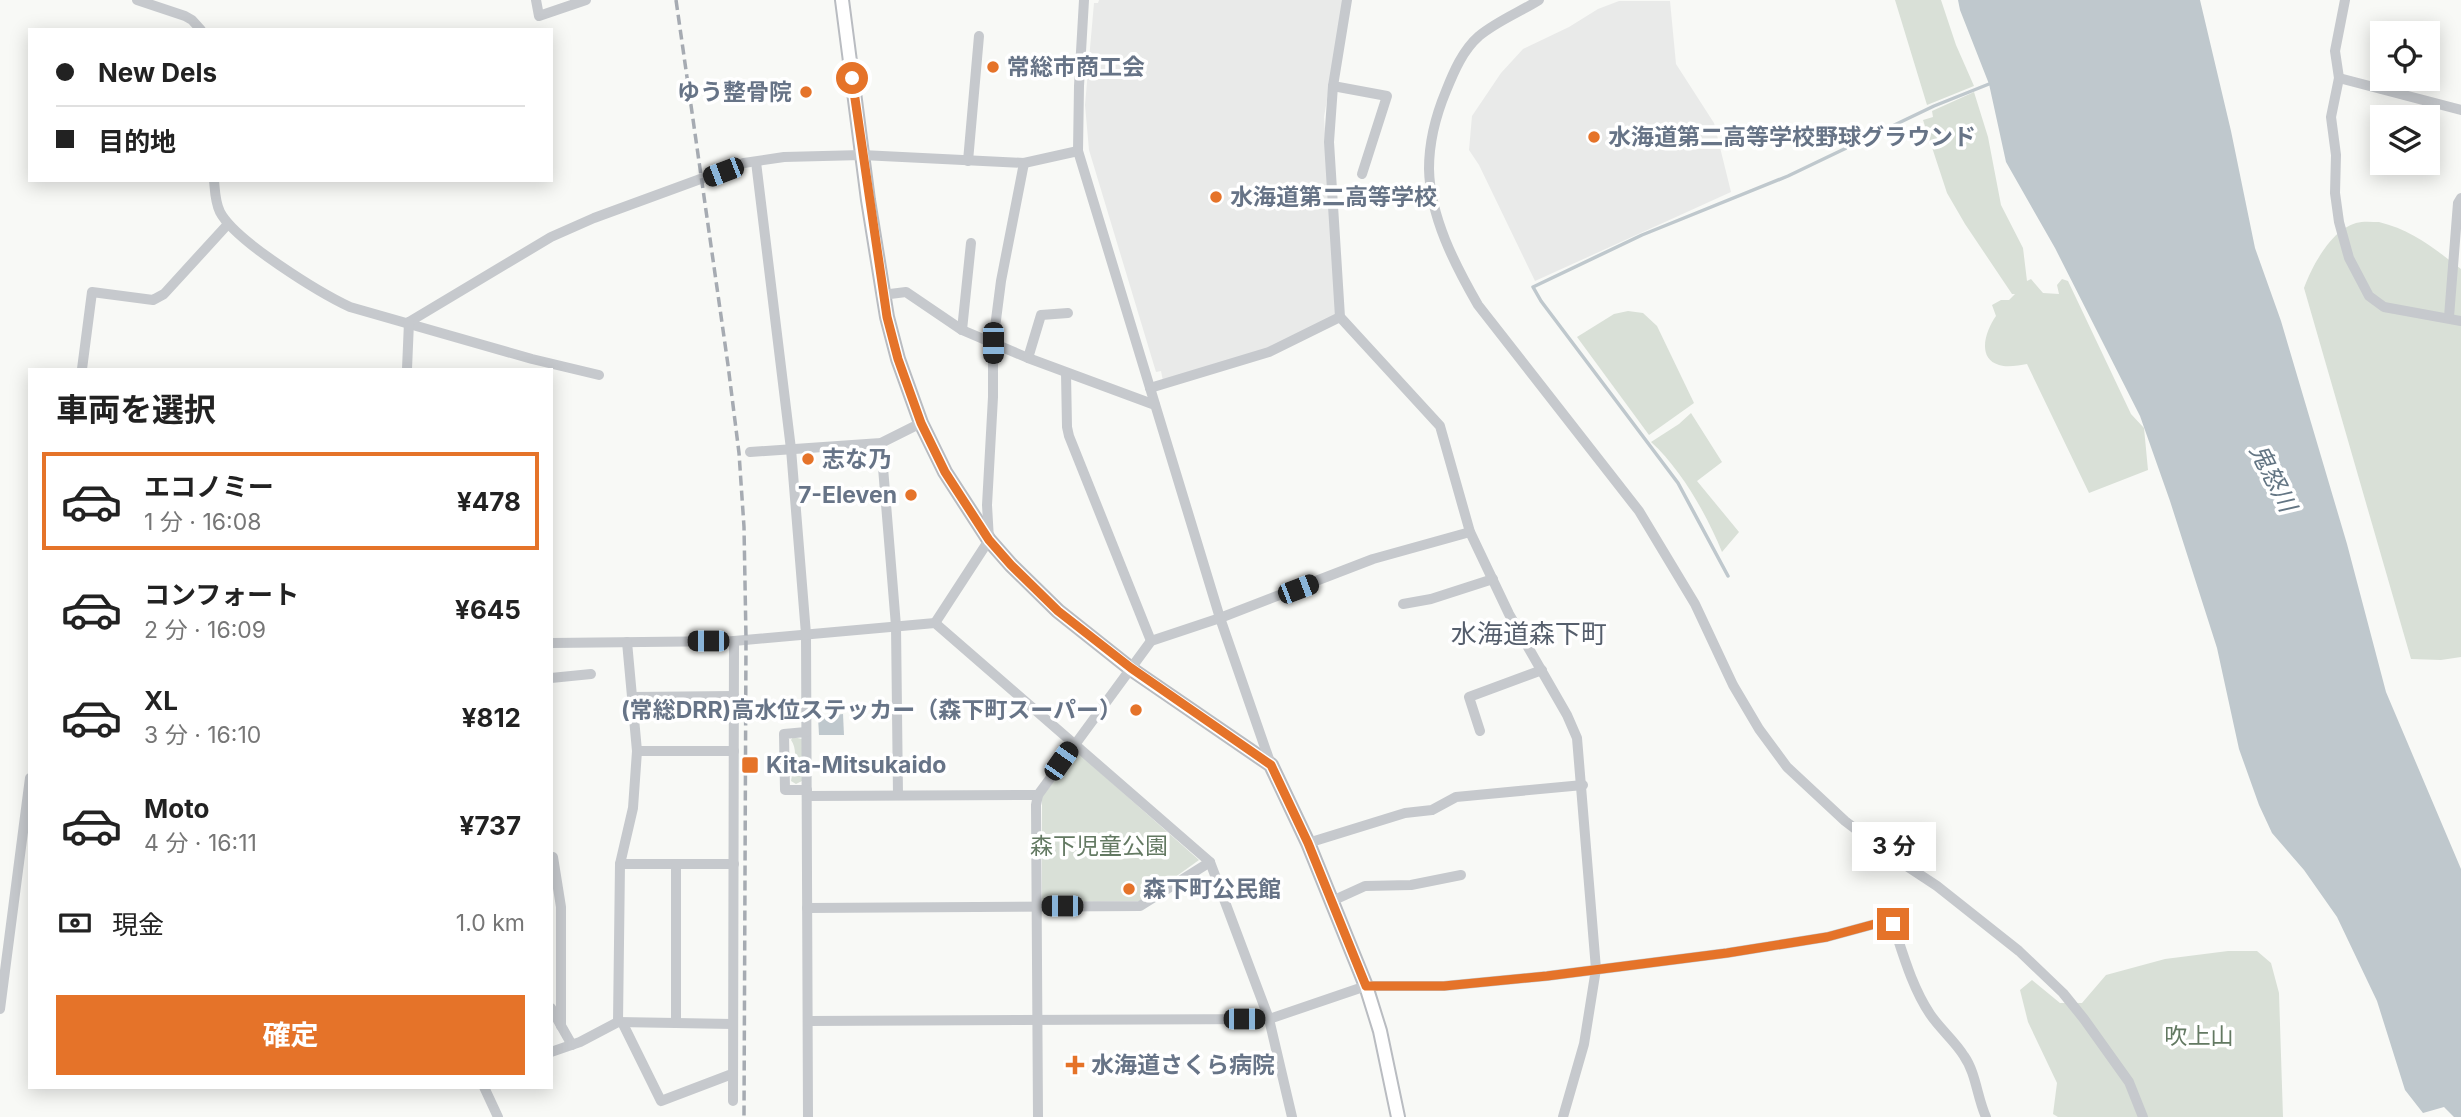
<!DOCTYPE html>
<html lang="ja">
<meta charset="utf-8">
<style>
:root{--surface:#fff;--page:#f6f6f6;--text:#222;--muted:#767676;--line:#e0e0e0;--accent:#e57329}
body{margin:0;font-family:Inter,"Noto Sans JP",sans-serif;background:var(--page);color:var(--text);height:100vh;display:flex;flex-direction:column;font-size:26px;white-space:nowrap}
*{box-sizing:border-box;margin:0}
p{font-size:23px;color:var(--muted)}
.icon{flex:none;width:38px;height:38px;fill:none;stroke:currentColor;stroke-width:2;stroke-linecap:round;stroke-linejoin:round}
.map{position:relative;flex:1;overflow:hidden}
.sheet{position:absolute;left:28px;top:368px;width:525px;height:721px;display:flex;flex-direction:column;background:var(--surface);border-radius:0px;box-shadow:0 4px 18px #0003}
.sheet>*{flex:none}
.top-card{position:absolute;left:28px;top:28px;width:525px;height:154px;border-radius:0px;box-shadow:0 4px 18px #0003;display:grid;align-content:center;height:154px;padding:0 28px;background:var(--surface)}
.tools{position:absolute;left:2370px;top:21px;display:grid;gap:14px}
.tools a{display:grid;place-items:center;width:70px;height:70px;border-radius:0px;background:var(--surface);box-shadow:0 4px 18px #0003;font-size:35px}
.end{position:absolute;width:32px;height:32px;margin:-16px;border:9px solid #e57329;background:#fff;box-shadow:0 0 0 4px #fff}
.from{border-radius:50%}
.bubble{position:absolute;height:49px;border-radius:0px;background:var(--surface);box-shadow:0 4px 18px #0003;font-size:23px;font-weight:700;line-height:49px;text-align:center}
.car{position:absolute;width:21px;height:42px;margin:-21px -10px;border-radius:9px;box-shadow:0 0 5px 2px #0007;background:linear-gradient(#222 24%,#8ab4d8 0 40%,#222 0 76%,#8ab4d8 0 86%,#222 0)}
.top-card b{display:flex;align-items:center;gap:24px;height:66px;font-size:26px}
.top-card b+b{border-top:2px solid var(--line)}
.top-card i{width:18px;height:18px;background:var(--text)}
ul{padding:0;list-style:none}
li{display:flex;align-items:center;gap:21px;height:98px;margin:0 14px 10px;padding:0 14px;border:4px solid transparent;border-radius:0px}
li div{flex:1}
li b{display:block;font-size:26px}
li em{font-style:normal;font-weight:700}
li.current{border-color:var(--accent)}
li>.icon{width:63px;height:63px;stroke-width:1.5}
h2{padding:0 28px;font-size:32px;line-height:84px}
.pay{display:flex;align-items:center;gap:18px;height:77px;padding:0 28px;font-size:26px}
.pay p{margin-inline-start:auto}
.action{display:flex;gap:14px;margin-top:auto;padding:14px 28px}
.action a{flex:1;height:80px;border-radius:0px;background:var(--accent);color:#fff;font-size:28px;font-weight:700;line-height:80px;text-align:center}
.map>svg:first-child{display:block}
.built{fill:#e9eae9}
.green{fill:#d9e0d7}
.water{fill:#bfc8cd}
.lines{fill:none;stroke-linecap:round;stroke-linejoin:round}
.stream{stroke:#bfc8cd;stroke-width:3.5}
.major-casing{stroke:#b9bcc1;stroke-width:16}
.minor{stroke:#c6c9cd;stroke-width:10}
.major{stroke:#fff;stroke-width:12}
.rail{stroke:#a6abb2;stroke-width:3.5;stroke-dasharray:10 5;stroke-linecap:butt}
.route{stroke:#e57329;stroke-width:9}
.poi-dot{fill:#e57329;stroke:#fff;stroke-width:2.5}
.labels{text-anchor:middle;stroke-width:7;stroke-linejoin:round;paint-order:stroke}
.poi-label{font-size:23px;font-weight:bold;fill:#677487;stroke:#fff;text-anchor:start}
.park-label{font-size:23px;fill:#637962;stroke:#fff}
.water-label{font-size:24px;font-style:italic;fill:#637583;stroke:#fff}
.quarter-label{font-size:26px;fill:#555e6c;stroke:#fff}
</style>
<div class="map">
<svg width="2461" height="1117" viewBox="0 0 2461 1117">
<rect width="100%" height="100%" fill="#f8f9f6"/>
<!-- built -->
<g class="built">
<polygon points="1099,0 1344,0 1324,117 1336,315 1263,351 1163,381 1161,371 1156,372 1089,150 1085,105 1094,3 1098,3"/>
<polygon points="1619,1 1670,1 1676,64 1714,123 1731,192 1535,281 1479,165 1469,150 1472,116 1501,73 1523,49 1569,27 1598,9"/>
</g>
<!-- green -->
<g class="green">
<polygon points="1895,0 1941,0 1956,45 1974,86 1927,105"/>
<path d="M1974 92 1988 137 2001 205 2023 248 2027 281 2031 279 2043 293 2059 294 2057 285 2062 279 2068 281 2131 414 2144 428 2148 470 2089 493 2027 364C2019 365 2008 368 1999 365 1976 358 1986 330 1996 316L1992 305 2001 300H2009L2015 294H2012L1965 224 1947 193 1923 120 1933 117 1932 111Z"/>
<path d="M2379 222C2412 230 2435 249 2461 269V657L2441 660 2411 659 2304 288C2312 266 2331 230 2356 223 2363 221 2372 222 2379 222Z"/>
<polygon points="1628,311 1643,313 1657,326 1694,403 1649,435 1577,337 1614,314"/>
<path d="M1691 413 1722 462 1697 481 1739 532 1722 552C1707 515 1681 469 1651 442L1679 424Z"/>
<path d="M793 737 802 739V781L796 784 791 781C793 768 799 751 791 740Z"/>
<polygon points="1077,752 1199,860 1142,901 1042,902 1042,797"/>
<polygon points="2228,951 2257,951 2271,963 2279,993 2283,1117 2058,1117 2053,1114 2057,1083 2028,1022 2020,990 2032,980 2060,1003 2082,1003 2106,975 2165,959"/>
</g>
<!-- water -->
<g class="water">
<polygon points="1958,0 2200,0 2231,131 2255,248 2281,321 2347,544 2386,692 2461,869 2461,1117 2454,1117 2444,1107 2423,1113 2405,1090 2377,1001 2337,917 2304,870 2272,833 2259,805 2239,749 2217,648 2170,501 2140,416 2055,248 2006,162 1989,84 1960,10"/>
<polygon points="843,714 844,735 819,735 818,717"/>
</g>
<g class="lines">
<!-- stream -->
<polyline class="stream" points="1728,576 1678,483 1541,301 1533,287 1642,235 1788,176 1934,106 1989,84"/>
<defs>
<polyline id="major" points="842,0 868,200 887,317 898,359 921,423 945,472 989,540 1011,565 1058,611 1131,669 1271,765 1308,843 1366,986 1380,1031 1398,1117"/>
</defs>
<!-- major casing -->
<use href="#major" class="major-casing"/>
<!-- minor -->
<g class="minor">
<polyline points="137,0 185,16 192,20 201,30"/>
<polyline points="536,0 539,16 586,0"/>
<polyline points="1084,0 1079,86 1078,151 1220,618 1271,765"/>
<polyline points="1347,0 1333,86 1329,142 1340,317 1440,426 1470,532 1509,614 1567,715 1577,738 1596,969 1584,1044 1563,1117"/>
<path d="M1539 0C1520 12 1497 21 1479 36 1463 50 1454 71 1446 91 1436 115 1429 143 1429 169 1430 217 1455 265 1478 305L1639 511 1695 604 1733 685 1759 729 1787 767 1845 821 1887 853 1937 886 2019 951 2063 993 2084 1019 2129 1082 2143 1117"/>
<polyline points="2345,0 2335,51 2339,78 2331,117 2336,155 2335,193 2339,222 2349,258 2369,296 2384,307 2461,321"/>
<polyline points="2339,78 2461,110"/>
<polyline points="1333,86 1387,96 1362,174"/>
<polyline points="968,161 979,36"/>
<polyline points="756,162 791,449 806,634 808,1117"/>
<path d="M214 180C215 191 215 202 220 212 235 241 320 293 350 307L532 359 599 375"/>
<polyline points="882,295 906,292 962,330 1028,358 1155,405"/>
<polyline points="2449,317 2458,203 2461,198"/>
<polyline points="409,322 551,237 594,218 744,163 784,157 862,155 1024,163 1078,151"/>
<polyline points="962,330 971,243"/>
<polyline points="1028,358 1041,315 1068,313"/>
<polyline points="82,369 92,292 153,300 164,294 228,224"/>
<polyline points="407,369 409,322"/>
<polyline points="1066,373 1067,427 1069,436 1151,641"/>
<polyline points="1150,388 1269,352 1340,317"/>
<polyline points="881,443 896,626 898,795"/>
<polyline points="750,452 881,443 921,423"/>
<polyline points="1403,604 1431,599 1493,579"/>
<polyline points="935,623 989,540 987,505 993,397 993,343 1001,281 1024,163"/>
<polyline points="551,643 734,641 935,623 1210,862 1269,1019 1292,1117"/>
<polyline points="551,678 591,674"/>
<polyline points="632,697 734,696"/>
<polyline points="1480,731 1469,697 1542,670"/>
<polyline points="806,732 784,734 785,790 807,790"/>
<polyline points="637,751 734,751"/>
<polyline points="807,796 1038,795"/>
<polyline points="1308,843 1405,813 1432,810 1456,797 1583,785"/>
<polyline points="553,857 561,907 561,1026"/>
<polyline points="620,864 734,864"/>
<polyline points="1332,901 1365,886 1411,885 1461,875"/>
<polyline points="807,908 1140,906 1210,862"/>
<polyline points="551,1008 572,1045"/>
<polyline points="0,1009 30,778"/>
<path d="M808 1021 1269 1019 1366 986H1444L1547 976 1727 953 1827 937 1875 924H1893C1903 954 1912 987 1930 1014 1940 1029 1955 1041 1964 1056 1976 1073 1977 1097 1986 1117"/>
<polyline points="618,1022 620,864 633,808 637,751 627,642"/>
<polyline points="676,1023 676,864"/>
<polyline points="623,1024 661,1101 732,1074"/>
<polyline points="551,1052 580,1042 618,1022 733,1024"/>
<polyline points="484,1087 498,1117"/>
<polyline points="733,1101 734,641"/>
<polyline points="1038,1117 1036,805 1038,795 1151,641 1220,618 1373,559 1470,532"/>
</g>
<!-- major -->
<use href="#major" class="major"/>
<!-- rail -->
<polyline class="rail" points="676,0 728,365 739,453 744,527 746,638 744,1117"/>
</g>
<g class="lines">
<!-- route -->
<polyline class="route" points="852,78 887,317 898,359 921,423 945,472 989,540 1011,565 1058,611 1131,668 1271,765 1308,843 1366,986 1444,986 1547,976 1727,953 1827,937 1875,924 1893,924"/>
</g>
<!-- markers -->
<g class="poi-dot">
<circle cx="993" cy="67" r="7"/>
<circle cx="806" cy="92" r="7"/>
<circle cx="1594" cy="137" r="7"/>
<circle cx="1216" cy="197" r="7"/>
<circle cx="808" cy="459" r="7"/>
<circle cx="911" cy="495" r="7"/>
<circle cx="1136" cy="710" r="7"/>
<rect x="741" y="756" width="18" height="18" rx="3.5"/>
<circle cx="1129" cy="889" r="7"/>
<path d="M1071.5 1054.5h7v7h7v7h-7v7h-7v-7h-7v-7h7z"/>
</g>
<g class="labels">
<!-- poi labels -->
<g class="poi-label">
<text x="1007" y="75">常総市商工会</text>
<text x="792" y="100" text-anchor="end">ゆう整骨院</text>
<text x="1608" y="145">水海道第二高等学校野球グラウンド</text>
<text x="1230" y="205">水海道第二高等学校</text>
<text x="822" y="467">志な乃</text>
<text x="897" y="503" text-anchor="end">7-Eleven</text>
<text x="1122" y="718" text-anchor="end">(常総DRR)高水位ステッカー（森下町スーパー）</text>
<text x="766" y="773">Kita-Mitsukaido</text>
<text x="1143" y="897">森下町公民館</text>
<text x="1091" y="1073">水海道さくら病院</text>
</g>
<!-- park labels -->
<g class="park-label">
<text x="1099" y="854">森下児童公園</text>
<text x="2199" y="1044">吹上山</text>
</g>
<!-- water labels -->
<g class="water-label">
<text transform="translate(2273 478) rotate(63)" y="8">鬼怒川</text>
</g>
<!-- quarter labels -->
<g class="quarter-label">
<text x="1529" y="643">水海道森下町</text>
</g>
</g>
</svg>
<div class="tools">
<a><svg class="icon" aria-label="locate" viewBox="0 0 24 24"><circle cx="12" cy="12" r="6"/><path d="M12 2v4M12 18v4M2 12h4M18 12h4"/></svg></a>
<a><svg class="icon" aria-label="layers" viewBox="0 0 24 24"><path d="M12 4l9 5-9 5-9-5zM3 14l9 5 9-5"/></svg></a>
</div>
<i class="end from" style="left:852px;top:78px"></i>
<i class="end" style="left:1893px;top:924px"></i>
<div class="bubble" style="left:1852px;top:822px;width:84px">3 分</div>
<i class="car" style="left:723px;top:172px;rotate:249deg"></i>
<i class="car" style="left:993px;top:343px;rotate:180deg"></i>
<i class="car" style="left:1298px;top:589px;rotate:69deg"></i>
<i class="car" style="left:708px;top:641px;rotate:270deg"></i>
<i class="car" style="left:1061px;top:761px;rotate:35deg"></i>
<i class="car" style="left:1062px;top:906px;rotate:270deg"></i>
<i class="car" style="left:1244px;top:1019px;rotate:90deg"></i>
<div class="top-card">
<b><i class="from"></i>New Dels</b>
<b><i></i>目的地</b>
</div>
<section class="sheet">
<h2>車両を選択</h2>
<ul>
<li class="current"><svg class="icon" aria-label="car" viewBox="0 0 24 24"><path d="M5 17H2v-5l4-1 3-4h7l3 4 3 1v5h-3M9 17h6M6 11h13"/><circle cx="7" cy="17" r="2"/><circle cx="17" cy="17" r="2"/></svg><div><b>エコノミー</b><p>1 分 · 16:08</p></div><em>¥478</em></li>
<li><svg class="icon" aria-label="car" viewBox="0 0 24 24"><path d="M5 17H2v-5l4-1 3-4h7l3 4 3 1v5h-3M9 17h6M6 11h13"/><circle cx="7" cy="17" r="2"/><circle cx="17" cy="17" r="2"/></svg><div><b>コンフォート</b><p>2 分 · 16:09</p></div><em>¥645</em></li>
<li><svg class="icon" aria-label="car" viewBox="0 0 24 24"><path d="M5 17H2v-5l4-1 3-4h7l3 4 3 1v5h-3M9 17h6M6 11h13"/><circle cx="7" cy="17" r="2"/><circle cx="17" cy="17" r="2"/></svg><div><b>XL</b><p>3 分 · 16:10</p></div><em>¥812</em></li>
<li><svg class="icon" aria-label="car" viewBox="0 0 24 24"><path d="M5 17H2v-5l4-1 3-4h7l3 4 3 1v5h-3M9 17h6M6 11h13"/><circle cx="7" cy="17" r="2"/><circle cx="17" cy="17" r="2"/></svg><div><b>Moto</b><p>4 分 · 16:11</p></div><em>¥737</em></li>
</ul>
<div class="pay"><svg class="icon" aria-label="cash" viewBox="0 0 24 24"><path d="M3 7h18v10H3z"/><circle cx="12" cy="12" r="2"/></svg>現金<p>1.0 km</p></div>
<div class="action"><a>確定</a></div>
</section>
</div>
